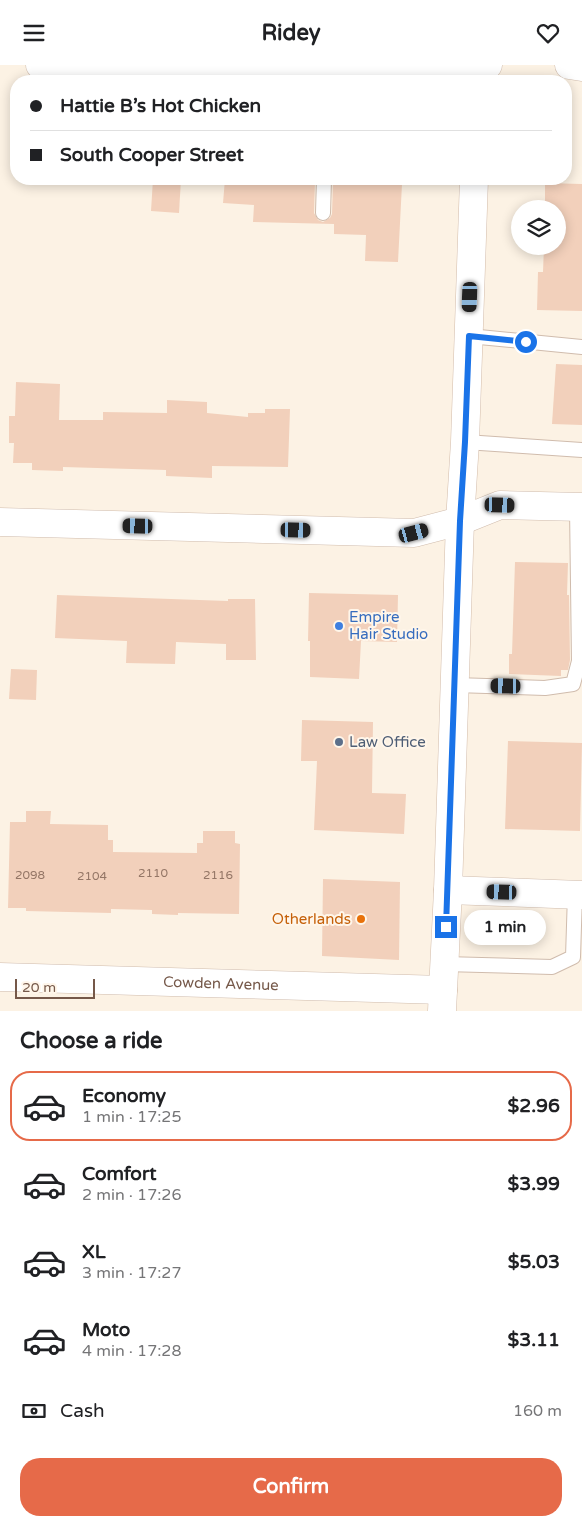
<!DOCTYPE html>
<meta charset="utf-8">
<style>
:root{--surface:#fff;--page:#f6f6f6;--text:#202124;--muted:#757577;--line:#e0e0e0;--accent:#e66a49}
body{margin:0;font-family:"Varela Round",sans-serif;background:var(--page);color:var(--text);height:100vh;display:flex;flex-direction:column;font-size:19px;white-space:nowrap}
*{box-sizing:border-box;margin:0}
p{font-size:16px;color:var(--muted)}
.icon{flex:none;width:28px;height:28px;fill:none;stroke:currentColor;stroke-width:2;stroke-linecap:round;stroke-linejoin:round}
.map{position:relative;height:946px;overflow:hidden}
.sheet{display:flex;flex-direction:column;background:var(--surface);flex:1}
.sheet>*{flex:none}
.guide{position:absolute;left:10px;top:10px;width:562px;height:110px;border-radius:20px;box-shadow:0 2px 12px #0003;display:grid;align-content:center;height:110px;padding:0 20px;background:var(--surface)}
.fabs{position:absolute;left:511px;top:135px;display:grid;gap:10px}
.fabs a{display:grid;place-items:center;width:55px;height:55px;border-radius:50%;background:var(--surface);box-shadow:0 2px 12px #0003;font-size:25px}
.scale{position:absolute;left:15px;bottom:12px;width:80px;box-sizing:border-box;padding-left:5px;border:2px solid #755849;border-top:0;font-size:14px;line-height:18px;white-space:nowrap;color:#755849;-webkit-text-stroke:4px #fff6ea;paint-order:stroke}
.end{position:absolute;width:22px;height:22px;margin:-11px;border:6px solid #1a73e8;background:#fff;box-shadow:0 0 0 2px #fff}
.from{border-radius:50%}
.bubble{position:absolute;height:35px;border-radius:18px;background:var(--surface);box-shadow:0 2px 12px #0003;font-size:16px;font-weight:800;line-height:35px;text-align:center}
.car{position:absolute;width:15px;height:30px;margin:-15px -8px;border-radius:6px;box-shadow:0 0 4px 1px #0007;background:linear-gradient(#222 24%,#8ab4d8 0 40%,#222 0 76%,#8ab4d8 0 86%,#222 0)}
.guide b{display:flex;align-items:center;gap:18px;height:48px;font-size:19px}
.guide b+b{border-top:1px solid var(--line)}
.guide i{width:12px;height:12px;background:var(--text)}
ul{padding:0;list-style:none}
li{display:flex;align-items:center;gap:15px;height:70px;margin:0 10px 8px;padding:0 10px;border:2px solid transparent;border-radius:20px}
li div{flex:1}
li b{display:block;font-size:19px}
li em{font-style:normal;font-weight:800}
li.active{border-color:var(--accent)}
li>.icon{width:45px;height:45px;stroke-width:1.5}
h2{padding:0 20px;font-size:22px;line-height:60px}
.pay{display:flex;align-items:center;gap:12px;height:55px;padding:0 20px;font-size:19px}
.pay p{margin-inline-start:auto}
.button{display:flex;gap:10px;margin-top:auto;padding:10px 20px}
.button a{flex:1;height:58px;border-radius:20px;background:var(--accent);color:#fff;font-size:20px;font-weight:800;line-height:58px;text-align:center}
header{display:flex;justify-content:space-between;align-items:center;height:65px;padding:0 20px;background:var(--surface);font-size:22px;font-weight:800}
.map>svg:first-child{display:block}
.building{fill:#f2d0bb}
.lines{fill:none;stroke-linecap:round;stroke-linejoin:round}
.service-casing{stroke:#d0bcad;stroke-width:16}
.minor-casing{stroke:#d0bcad;stroke-width:29}
.secondary-casing{stroke:#d3bcaa;stroke-width:29}
.service{stroke:#fff;stroke-width:14}
.minor{stroke:#fff;stroke-width:28}
.secondary{stroke:#fff;stroke-width:28}
.route{stroke:#1a73e8;stroke-width:6}
.shop-dot{fill:#3f7fe0;stroke:#fff6ea;stroke-width:2}
.service-dot{fill:#5c6f8a;stroke:#fff6ea;stroke-width:2}
.food-dot{fill:#e8710a;stroke:#fff6ea;stroke-width:2}
.labels{text-anchor:middle;stroke-width:4;stroke-linejoin:round;paint-order:stroke}
.number-label{font-size:12px;fill:#947666}
.shop-label{font-size:15px;fill:#366cbe;stroke:#fff6ea;text-anchor:start}
.service-label{font-size:15px;fill:#4e5e75;stroke:#fff6ea;text-anchor:start}
.food-label{font-size:15px;fill:#c56008;stroke:#fff6ea;text-anchor:end}
.street-label{font-size:15px;fill:#755849;stroke:#fff6ea}
</style>
<header><svg class="icon" aria-label="menu" viewBox="0 0 24 24"><path d="M4 6h16M4 12h16M4 18h16"/></svg>Ridey<svg class="icon" aria-label="heart" viewBox="0 0 24 24"><path d="M12 20l-8-8c-3-5 5-10 8-4 3-6 11-1 8 4z"/></svg></header>
<div class="map">
<svg width="582" height="946" viewBox="0 0 582 946">
<rect width="100%" height="100%" fill="#fcf2e4"/>
<!-- building -->
<g class="building">
<polygon points="153,114 181,114 179,148 151,146"/>
<polygon points="225,114 303,114 303,117 315,117 314,148 318,155 323,157 330,153 332,149 333,117 402,119 398,197 365,196 366,170 334,169 334,159 253,157 254,140 223,138"/>
<polygon points="545,118 582,119 582,246 537,245 538,207 543,207 544,181 558,181 558,144 545,144"/>
<polygon points="556,299 582,300 582,360 552,359"/>
<polygon points="16,317 60,319 59,355 103,355 103,347 167,348 167,335 207,337 207,348 248,352 248,348 265,348 265,344 290,344 288,402 212,401 212,413 166,411 166,405 63,402 63,406 32,405 32,398 13,398 14,378 9,378 9,351 15,351"/>
<polygon points="515,497 568,498 567,530 569,530 570,595 568,605 561,605 561,611 509,609 509,589 512,589"/>
<polygon points="309,528 398,530 397,577 361,576 359,614 310,612 310,576 308,576"/>
<polygon points="57,530 228,536 228,534 255,534 256,595 226,595 226,579 176,577 175,599 126,598 127,576 55,573"/>
<polygon points="11,604 37,605 36,635 9,634"/>
<polygon points="302,655 373,657 372,728 406,729 404,769 314,765 317,696 301,696"/>
<polygon points="508,676 582,678 580,766 505,764"/>
<polygon points="26,746 51,746 50,759 108,760 108,775 113,775 113,787 197,788 197,778 203,778 203,766 235,766 235,778 240,779 239,849 178,848 178,850 152,849 152,845 111,844 111,848 26,846 26,843 8,843 10,757 26,757"/>
<polygon points="323,814 400,817 399,895 322,891"/>
</g>
<g class="lines">
<defs>
<g id="service">
<polyline points="323,148 324,114"/>
<polyline points="469,271 582,282"/>
<polyline points="465,377 582,385"/>
<polyline points="455,620 545,623 573,619 579,596 577,442"/>
<polyline points="444,899 552,902 573,892 575,829"/>
</g>
<g id="minor">
<polyline points="40,0 434,11 488,0"/>
<polyline points="569,0 582,2"/>
<polyline points="0,457 414,468 460,456 500,440 582,442"/>
<polyline points="448,825 582,830"/>
<path id="s1" d="M0 912 443 925"/>
</g>
<g id="secondary">
<polyline points="478,16 478,0"/>
<polyline points="442,946 448,825 460,456 465,377 474,114"/>
</g>
</defs>
<!-- service casing -->
<use href="#service" class="service-casing"/>
<!-- minor casing -->
<use href="#minor" class="minor-casing"/>
<!-- secondary casing -->
<use href="#secondary" class="secondary-casing"/>
<!-- service -->
<use href="#service" class="service"/>
<!-- minor -->
<use href="#minor" class="minor"/>
<!-- secondary -->
<use href="#secondary" class="secondary"/>
</g>
<g class="lines">
<!-- route -->
<polyline class="route" points="446,862 460,456 465,377 469,271 526,277"/>
</g>
<!-- markers -->
<circle class="shop-dot" cx="339" cy="561" r="5"/>
<circle class="service-dot" cx="339" cy="677" r="5"/>
<circle class="food-dot" cx="361" cy="854" r="5"/>
<g class="labels">
<!-- number labels -->
<g class="number-label">
<text x="153" y="812">2110</text>
<text x="30" y="814">2098</text>
<text x="218" y="814">2116</text>
<text x="92" y="815">2104</text>
</g>
<!-- shop labels -->
<g class="shop-label">
<text x="349" y="557">Empire<tspan x="349" dy="17">Hair Studio</tspan></text>
</g>
<!-- service labels -->
<g class="service-label">
<text x="349" y="682">Law Office</text>
</g>
<!-- food labels -->
<g class="food-label">
<text x="351" y="859">Otherlands</text>
</g>
<!-- street labels -->
<g class="street-label">
<text dy="5" stroke="none"><textPath href="#s1" startOffset="221">Cowden Avenue</textPath></text>
</g>
</g>
</svg>
<div class="fabs">
<a><svg class="icon" aria-label="layers" viewBox="0 0 24 24"><path d="M12 4l9 5-9 5-9-5zM3 14l9 5 9-5"/></svg></a>
</div>
<div class="scale">20 m</div>
<i class="end from" style="left:526px;top:277px"></i>
<i class="end" style="left:446px;top:862px"></i>
<div class="bubble" style="left:464px;top:845px;width:82px">1 min</div>
<i class="car" style="left:470px;top:232px;rotate:182deg"></i>
<i class="car" style="left:500px;top:440px;rotate:92deg"></i>
<i class="car" style="left:138px;top:461px;rotate:271deg"></i>
<i class="car" style="left:296px;top:465px;rotate:91deg"></i>
<i class="car" style="left:414px;top:468px;rotate:75deg"></i>
<i class="car" style="left:506px;top:621px;rotate:271deg"></i>
<i class="car" style="left:502px;top:827px;rotate:272deg"></i>
<div class="guide">
<b><i class="from"></i>Hattie B’s Hot Chicken</b>
<b><i></i>South Cooper Street</b>
</div>
</div>
<section class="sheet">
<h2>Choose a ride</h2>
<ul>
<li class="active"><svg class="icon" aria-label="car" viewBox="0 0 24 24"><path d="M5 17H2v-5l4-1 3-4h7l3 4 3 1v5h-3M9 17h6M6 11h13"/><circle cx="7" cy="17" r="2"/><circle cx="17" cy="17" r="2"/></svg><div><b>Economy</b><p>1 min · 17:25</p></div><em>$2.96</em></li>
<li><svg class="icon" aria-label="car" viewBox="0 0 24 24"><path d="M5 17H2v-5l4-1 3-4h7l3 4 3 1v5h-3M9 17h6M6 11h13"/><circle cx="7" cy="17" r="2"/><circle cx="17" cy="17" r="2"/></svg><div><b>Comfort</b><p>2 min · 17:26</p></div><em>$3.99</em></li>
<li><svg class="icon" aria-label="car" viewBox="0 0 24 24"><path d="M5 17H2v-5l4-1 3-4h7l3 4 3 1v5h-3M9 17h6M6 11h13"/><circle cx="7" cy="17" r="2"/><circle cx="17" cy="17" r="2"/></svg><div><b>XL</b><p>3 min · 17:27</p></div><em>$5.03</em></li>
<li><svg class="icon" aria-label="car" viewBox="0 0 24 24"><path d="M5 17H2v-5l4-1 3-4h7l3 4 3 1v5h-3M9 17h6M6 11h13"/><circle cx="7" cy="17" r="2"/><circle cx="17" cy="17" r="2"/></svg><div><b>Moto</b><p>4 min · 17:28</p></div><em>$3.11</em></li>
</ul>
<div class="pay"><svg class="icon" aria-label="cash" viewBox="0 0 24 24"><path d="M3 7h18v10H3z"/><circle cx="12" cy="12" r="2"/></svg>Cash<p>160 m</p></div>
<div class="button"><a>Confirm</a></div>
</section>
